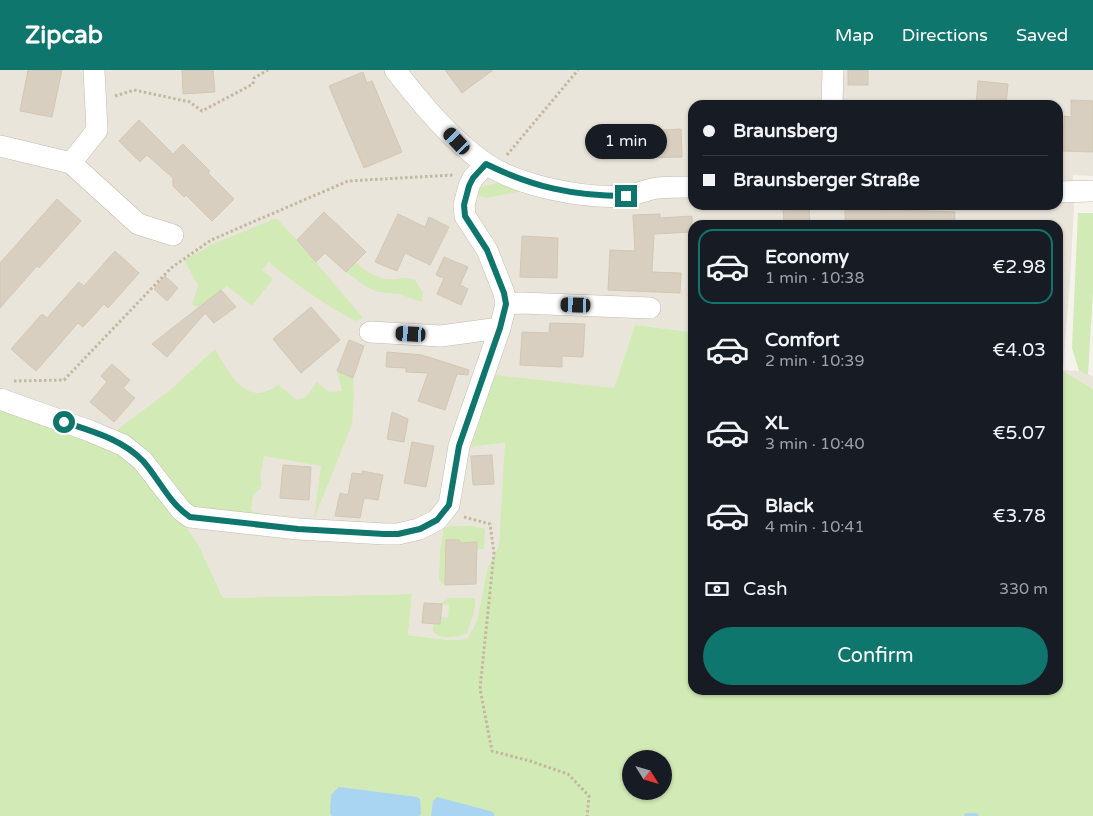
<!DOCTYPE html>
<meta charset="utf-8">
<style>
:root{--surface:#171b24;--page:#242831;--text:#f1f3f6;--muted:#9ea1a6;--line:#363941;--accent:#0f766e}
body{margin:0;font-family:"Varela Round",sans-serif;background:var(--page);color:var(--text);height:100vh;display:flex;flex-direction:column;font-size:19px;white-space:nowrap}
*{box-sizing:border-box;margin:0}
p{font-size:16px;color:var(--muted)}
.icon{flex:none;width:28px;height:28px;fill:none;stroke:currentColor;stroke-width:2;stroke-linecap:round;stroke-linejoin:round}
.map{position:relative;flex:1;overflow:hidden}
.side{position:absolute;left:688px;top:150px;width:375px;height:475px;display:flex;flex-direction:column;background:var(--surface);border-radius:15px;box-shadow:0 1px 4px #0004}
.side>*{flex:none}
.top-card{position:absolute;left:688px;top:30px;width:375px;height:110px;border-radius:15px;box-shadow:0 1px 4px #0004;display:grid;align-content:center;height:110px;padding:0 15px;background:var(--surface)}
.needle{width:32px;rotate:127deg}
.tools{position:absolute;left:622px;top:680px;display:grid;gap:10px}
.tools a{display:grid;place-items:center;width:50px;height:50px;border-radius:50%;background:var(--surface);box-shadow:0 1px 4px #0004;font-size:25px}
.end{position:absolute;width:22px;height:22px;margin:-11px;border:6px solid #0f766e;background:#fff;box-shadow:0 0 0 2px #fff}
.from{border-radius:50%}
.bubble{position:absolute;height:35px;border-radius:18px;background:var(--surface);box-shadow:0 1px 4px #0004;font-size:16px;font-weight:600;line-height:35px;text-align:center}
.car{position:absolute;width:15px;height:30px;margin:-15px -8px;border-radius:6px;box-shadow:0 0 4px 1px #0007;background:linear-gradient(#222 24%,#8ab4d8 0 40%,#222 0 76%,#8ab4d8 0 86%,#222 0)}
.top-card b{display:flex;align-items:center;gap:18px;height:48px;font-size:19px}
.top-card b+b{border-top:1px solid var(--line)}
.top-card i{width:12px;height:12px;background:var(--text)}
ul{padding:9px 0 0;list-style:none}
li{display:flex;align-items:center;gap:15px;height:75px;margin:0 10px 8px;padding:0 5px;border:2px solid transparent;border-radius:15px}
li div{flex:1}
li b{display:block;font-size:19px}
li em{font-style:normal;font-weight:600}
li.active{border-color:var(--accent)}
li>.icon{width:45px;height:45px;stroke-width:1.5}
.pay{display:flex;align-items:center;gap:12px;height:55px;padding:0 15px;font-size:19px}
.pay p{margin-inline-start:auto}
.button{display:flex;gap:10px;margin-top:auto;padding:10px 15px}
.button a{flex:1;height:58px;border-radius:30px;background:var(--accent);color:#fff;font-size:20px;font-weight:600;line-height:58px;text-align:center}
header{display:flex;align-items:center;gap:30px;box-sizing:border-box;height:70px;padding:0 25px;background:var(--accent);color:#fff}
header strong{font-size:24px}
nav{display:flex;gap:28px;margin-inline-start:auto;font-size:18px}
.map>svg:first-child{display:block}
.residential{fill:#eae5da;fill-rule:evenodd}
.green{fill:#d2eab5;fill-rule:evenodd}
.water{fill:#a9d4f2}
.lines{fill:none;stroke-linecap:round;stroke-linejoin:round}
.stream{stroke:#a9d4f2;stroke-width:5.5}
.building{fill:#d8cfc1;stroke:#d3c7b4}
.minor-casing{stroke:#c2bbae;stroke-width:22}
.path{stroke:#c4b79f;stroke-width:3;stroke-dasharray:2.5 2.5;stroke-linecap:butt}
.minor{stroke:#fff;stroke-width:21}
.route{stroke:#0f766e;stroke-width:6}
</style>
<header>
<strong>Zipcab</strong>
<nav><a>Map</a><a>Directions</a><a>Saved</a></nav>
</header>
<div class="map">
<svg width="1093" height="746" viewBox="0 0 1093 746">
<rect width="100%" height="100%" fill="#f6f3ec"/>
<!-- residential -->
<path class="residential" d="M0 0H1093V106L1073 105 1074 138 1070 211 1063 300 1079 301 1093 306V319L1063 301H1058V155H692V262L635 255 614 318 472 377 506 373 499 475 487 500 477 551 467 569 449 570 408 565 412 524 223 528 198 474 0 336ZM692 35H1058V135H692Z"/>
<!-- green -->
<g class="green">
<path d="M497 113 509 114 527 120 486 128 479 126 477 123C480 115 490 115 497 113Z"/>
<polygon points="1078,143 1093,143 1093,222 1088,305 1079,301 1072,278"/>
<path d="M274 149H277L297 170 363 248 355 251C324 234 296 215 269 192L262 200 273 209 252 236 227 216 199 237 192 235 198 215 184 190 213 174Z"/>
<path d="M356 193C367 202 380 211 395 209 403 208 407 207 415 210L423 223 422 232 399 224 378 222 367 217 346 202Z"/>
<path d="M635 255 692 262V620H1058V301H1063L1093 319V746H0V336L105 376 128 388 182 452 198 474 223 528 412 524 408 565 449 570 467 569 477 551 487 500 499 475 505 373 471 377 495 305 614 318ZM631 689H664V721H631Z"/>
<path d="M215 279C225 295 240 329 264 322 269 321 274 317 278 315L297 330 306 327 317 312 329 322 342 321 337 301 353 308 354 326 352 354 314 449 321 396 264 386 260 408 262 413 260 419 253 425 251 441 262 444 195 441 114 362 169 321Z"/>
<polygon points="451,456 474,456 485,459 484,479 477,479 477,472 461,473 459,470 450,470 446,474 445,515 439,510 440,483 444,458"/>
<path d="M449 528H475C476 541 471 552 466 564 455 567 441 571 433 561V554H440L441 547 448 548 449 535 439 534Z"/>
</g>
<!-- water -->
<g class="water">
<polygon points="339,717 417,727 420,729 421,744 419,746 332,746 330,743 331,725"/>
<polygon points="437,727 490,741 494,743 494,746 431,746 433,731"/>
</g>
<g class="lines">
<!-- stream -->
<polyline class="stream" points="967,746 976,746"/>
</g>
<!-- building -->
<g class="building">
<polygon points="28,0 62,0 52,47 20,41"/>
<polygon points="182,0 213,0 215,22 183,24"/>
<polygon points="445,0 493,0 462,23"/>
<rect x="848" y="0" width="20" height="15"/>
<polygon points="363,2 367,13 372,11 402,82 364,98 329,16"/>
<polygon points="978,11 1008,14 1006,35 976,35"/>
<polygon points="1071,30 1093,31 1093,82 1063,81 1064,46 1071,47"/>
<polygon points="139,50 173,84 183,74 210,101 208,103 234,129 212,151 186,125 184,127 173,116 173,108 147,85 140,92 119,71"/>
<polygon points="627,59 627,62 681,59 682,87 601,89 600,60"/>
<polygon points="57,129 81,151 39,198 37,196 0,238 0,193"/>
<polygon points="783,135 809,135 810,155 784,155"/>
<polygon points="845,135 867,135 867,139 955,142 955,155 845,155"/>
<polygon points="324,142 366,182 346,202 325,183 316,192 297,170"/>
<polygon points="398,144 425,157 429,147 449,157 430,195 405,183 397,201 375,192"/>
<polygon points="660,144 660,148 692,146 692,162 654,164 652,202 681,203 680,223 608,220 610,180 635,181 633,145"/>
<polygon points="522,166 558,168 557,208 520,207"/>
<polygon points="115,181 139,203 108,238 104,234 83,257 78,253 36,301 11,279 42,244 47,248 79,212 84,216"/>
<polygon points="444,187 468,197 460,215 468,219 461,235 437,224 444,208 436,205"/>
<polygon points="165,206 178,218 167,231 154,219"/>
<polygon points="221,220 236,237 214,253 205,243 167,287 152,274"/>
<polygon points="311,237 340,270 301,303 273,269"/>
<polygon points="550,253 585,254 583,287 562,286 562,297 520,295 522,262 549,263"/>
<polygon points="349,270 364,276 353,308 337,301"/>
<polygon points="387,282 422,285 469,300 468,305 457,304 445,340 418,331 428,303 406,302 406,298 386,297"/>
<polygon points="112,294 130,310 123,318 135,328 114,352 90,332 107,312 101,306"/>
<polygon points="392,342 408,349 404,372 387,369"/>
<polygon points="412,372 434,376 426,417 404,413"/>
<polygon points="492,385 494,414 473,415 471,386"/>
<polygon points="283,395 311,397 309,430 280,428"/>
<polygon points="362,401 383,405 378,430 364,428 360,448 335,446 340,423 348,425 352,403 362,404"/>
<polygon points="446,470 459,470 461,473 477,472 476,514 445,515"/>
<polygon points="424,533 442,534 440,554 422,553"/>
</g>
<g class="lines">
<defs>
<g id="minor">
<path d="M395 0C421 33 450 69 485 93 518 116 584 129 625 126 636 125 647 119 658 118 669 117 681 117 692 117"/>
<polyline points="832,35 833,0"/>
<polyline points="0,76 71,93 97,60 94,0"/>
<polyline points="71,93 138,154 173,165"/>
<polyline points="1058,122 1093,121"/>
<polyline points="506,234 521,233 650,238"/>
<polyline points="370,262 441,266 500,258"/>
<polyline points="0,329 90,361 123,375 142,390 181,440 190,447 298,459 385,464 398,464 419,459 437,450 449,435 459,376 500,258 506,234 504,223 487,180 465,146 464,135 469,116 473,108 486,94"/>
</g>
</defs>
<!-- minor casing -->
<use href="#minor" class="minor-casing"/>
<!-- path -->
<g class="path">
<polyline points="115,26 134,20 190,32 202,41 253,14 254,8 268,0"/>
<polyline points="507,85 578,0"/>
<polyline points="14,311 64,310 171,198 211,170 348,111 453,105"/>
<polyline points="464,447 490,454 494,483 480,619 492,681 530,691 568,704 589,726 587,746"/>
</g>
<!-- minor -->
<use href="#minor" class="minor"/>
</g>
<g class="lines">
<!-- route -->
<path class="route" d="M64 352C91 361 122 369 143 391 159 409 169 433 190 447L298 459 384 464H398L420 459 437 450 449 435 459 376 500 258 506 234 504 223 487 180 465 146 464 135 469 116 473 108 486 94C533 117 573 126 626 126"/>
</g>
</svg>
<div class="tools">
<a><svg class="needle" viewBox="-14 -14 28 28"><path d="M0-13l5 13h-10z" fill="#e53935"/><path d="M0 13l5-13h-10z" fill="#9ea1a6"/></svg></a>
</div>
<i class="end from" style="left:64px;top:352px"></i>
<i class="end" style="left:626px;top:126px"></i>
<div class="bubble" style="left:585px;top:54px;width:82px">1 min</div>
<i class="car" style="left:457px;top:71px;rotate:317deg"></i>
<i class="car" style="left:576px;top:235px;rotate:272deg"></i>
<i class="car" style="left:411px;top:264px;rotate:273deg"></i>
<div class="top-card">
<b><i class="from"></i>Braunsberg</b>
<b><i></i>Braunsberger Straße</b>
</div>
<section class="side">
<ul>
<li class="active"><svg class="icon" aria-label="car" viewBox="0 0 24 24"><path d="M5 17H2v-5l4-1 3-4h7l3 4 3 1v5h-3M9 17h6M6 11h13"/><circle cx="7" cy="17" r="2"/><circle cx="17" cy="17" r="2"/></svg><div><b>Economy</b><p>1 min · 10:38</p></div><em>€2.98</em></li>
<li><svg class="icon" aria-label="car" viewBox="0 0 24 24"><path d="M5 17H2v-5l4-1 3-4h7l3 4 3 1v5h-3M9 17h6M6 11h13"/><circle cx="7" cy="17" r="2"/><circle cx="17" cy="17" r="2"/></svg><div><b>Comfort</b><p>2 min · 10:39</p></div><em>€4.03</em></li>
<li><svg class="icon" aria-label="car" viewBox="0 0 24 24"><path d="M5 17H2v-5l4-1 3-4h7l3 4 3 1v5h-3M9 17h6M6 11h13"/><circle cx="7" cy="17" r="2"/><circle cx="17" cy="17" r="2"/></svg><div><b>XL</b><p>3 min · 10:40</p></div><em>€5.07</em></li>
<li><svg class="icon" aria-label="car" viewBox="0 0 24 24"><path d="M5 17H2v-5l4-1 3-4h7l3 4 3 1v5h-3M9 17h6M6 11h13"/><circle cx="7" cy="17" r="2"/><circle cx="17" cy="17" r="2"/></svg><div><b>Black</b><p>4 min · 10:41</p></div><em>€3.78</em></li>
</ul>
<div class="pay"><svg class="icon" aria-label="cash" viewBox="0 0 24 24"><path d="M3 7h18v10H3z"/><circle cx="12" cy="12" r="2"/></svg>Cash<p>330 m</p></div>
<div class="button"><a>Confirm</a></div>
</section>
</div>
